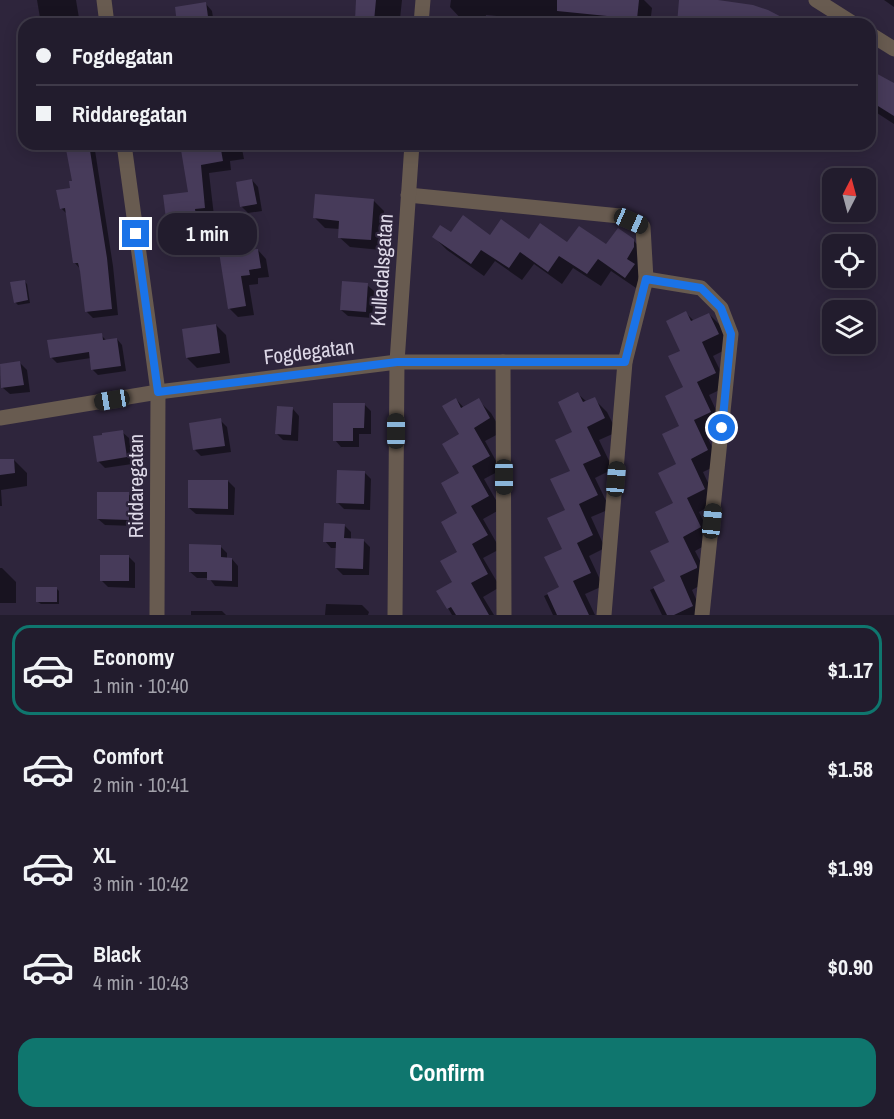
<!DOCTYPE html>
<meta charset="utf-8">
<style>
:root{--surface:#221c2d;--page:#2e2939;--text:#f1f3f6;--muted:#a2a1aa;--line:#3f3a49;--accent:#0f766e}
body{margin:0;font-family:"Archivo Narrow",sans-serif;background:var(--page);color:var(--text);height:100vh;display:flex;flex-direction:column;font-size:22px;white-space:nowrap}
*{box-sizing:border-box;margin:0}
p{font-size:20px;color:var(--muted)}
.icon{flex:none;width:33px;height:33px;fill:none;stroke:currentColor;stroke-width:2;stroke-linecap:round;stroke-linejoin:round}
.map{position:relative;height:615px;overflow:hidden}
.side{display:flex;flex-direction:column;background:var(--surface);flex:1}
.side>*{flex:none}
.guide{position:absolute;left:18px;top:18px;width:858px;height:132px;border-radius:18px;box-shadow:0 3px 15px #0003,0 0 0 2px var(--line);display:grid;align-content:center;height:132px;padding:0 18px;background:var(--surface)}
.needle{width:39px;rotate:6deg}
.fabs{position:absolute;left:822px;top:168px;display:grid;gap:12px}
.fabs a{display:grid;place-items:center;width:54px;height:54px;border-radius:12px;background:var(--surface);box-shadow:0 3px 15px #0003,0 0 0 2px var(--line);font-size:30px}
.end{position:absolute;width:27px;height:27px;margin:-14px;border:8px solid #1a73e8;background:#fff;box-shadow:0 0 0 3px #fff}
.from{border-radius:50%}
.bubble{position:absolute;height:42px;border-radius:18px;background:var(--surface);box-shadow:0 3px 15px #0003,0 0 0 2px var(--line);font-size:20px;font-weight:700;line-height:42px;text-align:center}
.car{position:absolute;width:18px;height:36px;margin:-18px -9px;border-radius:8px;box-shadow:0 0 4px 2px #0007;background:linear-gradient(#222 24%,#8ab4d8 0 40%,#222 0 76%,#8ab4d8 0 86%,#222 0)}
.guide b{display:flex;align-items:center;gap:21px;height:57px;font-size:22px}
.guide b+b{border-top:2px solid var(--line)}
.guide i{width:15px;height:15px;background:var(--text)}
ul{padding:10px 0 0;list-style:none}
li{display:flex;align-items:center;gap:18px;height:90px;margin:0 12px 9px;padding:0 6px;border:3px solid transparent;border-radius:18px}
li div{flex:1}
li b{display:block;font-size:22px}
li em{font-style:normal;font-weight:700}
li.active{border-color:var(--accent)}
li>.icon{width:54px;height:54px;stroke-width:1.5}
.button{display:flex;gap:12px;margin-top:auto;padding:12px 18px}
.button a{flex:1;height:69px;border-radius:18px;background:var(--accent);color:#fff;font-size:24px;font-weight:700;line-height:69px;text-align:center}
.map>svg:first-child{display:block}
.shadow{fill:#0007}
.building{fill:#473b5a}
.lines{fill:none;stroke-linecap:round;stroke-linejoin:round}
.minor{stroke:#685b50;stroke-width:15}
.route{stroke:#1a73e8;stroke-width:8}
.labels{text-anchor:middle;stroke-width:4.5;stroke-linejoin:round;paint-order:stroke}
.street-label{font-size:21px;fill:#ddd8e7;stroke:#2e253c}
</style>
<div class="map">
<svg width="894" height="615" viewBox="0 0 894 615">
<rect width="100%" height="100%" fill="#2e253c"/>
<!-- shadow -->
<g class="shadow">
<polygon points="37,0 76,0 80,24 41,24"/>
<polygon points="358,0 402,0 400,19 381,17 381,24 361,24 356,19"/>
<polygon points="451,0 644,0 652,8 650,24 578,24 486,15 485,23 463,21 450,7"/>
<polygon points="884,0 894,0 894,7"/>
<polygon points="206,4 212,11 214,24 179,24"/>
<polygon points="870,72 894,86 894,124 877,113 876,116 870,112"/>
<polygon points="68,144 94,144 113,266 118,315 93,318 87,312 81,270 75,263 67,214 61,208 74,182"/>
<polygon points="182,144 241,144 244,159 230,161 231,170 209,173 214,216 203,217 204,224 177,227 168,219 190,193"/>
<polygon points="252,180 258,187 262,211 248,213 241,206"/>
<polygon points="374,201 384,211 381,250 350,247 339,237 340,229 325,228 315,218"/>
<polygon points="451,234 607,247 633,240 646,254 639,290 611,271 601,286 573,268 562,284 534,264 522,280 495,261 484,276 447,250 434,237"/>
<polygon points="258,250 266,259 269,277 258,278 258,284 249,285 254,315 238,317 229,308 248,251"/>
<polygon points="24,281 27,284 30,303 18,305 15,302"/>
<polygon points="367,285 374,291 372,318 348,316 341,310"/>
<polygon points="686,313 694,321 709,314 722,327 731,347 713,356 728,386 709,395 723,425 706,434 720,464 703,472 717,502 699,512 713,541 695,551 710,580 692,590 703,615 662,615 650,590 667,582 685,387 682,352"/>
<polygon points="216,325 226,335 230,363 197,368 187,358"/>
<polygon points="101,335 107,341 117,339 122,345 126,371 98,375 92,369 91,358 57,363 51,357"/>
<polygon points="20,363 27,370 30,392 10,394 3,388 0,366"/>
<polygon points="578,394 587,402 594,399 607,412 617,432 599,440 613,469 595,478 610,509 591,517 605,548 589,556 603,586 585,594 595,615 553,615 544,596 561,588"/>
<polygon points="456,399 464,408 478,400 491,413 502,432 485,441 501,470 484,479 501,509 483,519 500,549 483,558 500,587 483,597 494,615 452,615 438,591 454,582 459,552 461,435"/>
<polygon points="364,404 371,411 371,434 359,434 359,447 341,447 335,440"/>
<polygon points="293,409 299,416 298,441 283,440 277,434"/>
<polygon points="220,420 227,427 231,452 201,456 195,450"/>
<polygon points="122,432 129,438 132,464 105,468 98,461"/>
<polygon points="0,460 14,460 27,473 27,486 1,490 2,506 0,506"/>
<polygon points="364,472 371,479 370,510 344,509 337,502"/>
<polygon points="228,481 235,488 234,515 196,514 189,508"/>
<polygon points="128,494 135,500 135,526 105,525 98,519"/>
<polygon points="344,525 351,532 351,540 364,541 370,547 369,575 343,575 336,568 337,548 331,548 325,541"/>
<polygon points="220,546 227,553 227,559 232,559 238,566 238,587 215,586 209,578 197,578 190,572"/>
<polygon points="129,557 135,563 135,588 108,587 102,581"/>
<polygon points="0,568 2,568 16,582 16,603 0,603"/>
<polygon points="56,588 59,591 59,604 41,604 38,602"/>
<polygon points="326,604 362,605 369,612 368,615 325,615"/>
<polygon points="191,611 222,611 226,615 191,615"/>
</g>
<!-- building -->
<g class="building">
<polygon points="356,0 376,0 374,21 355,20"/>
<polygon points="557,0 639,0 637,19 557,11"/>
<polygon points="679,0 718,0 753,5 768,10 795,24 677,24"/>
<polygon points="206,2 209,24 177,24 175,7"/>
<polygon points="870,70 894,83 894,116 870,101"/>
<polygon points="65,144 89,144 107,258 112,309 85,312 80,271 78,263 73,263 65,208 60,209 56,190 70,188 69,181 72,181"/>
<polygon points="180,144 220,144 223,161 201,165 205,208 195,209 196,216 166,219 163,195 188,192"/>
<polygon points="252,179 257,204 240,207 236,182"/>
<polygon points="315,194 374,199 371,240 338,238 339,221 313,218"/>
<polygon points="463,215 490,235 501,219 529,239 540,223 567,242 579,226 606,244 618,228 634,239 634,247 627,259 635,264 625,278 598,259 587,274 559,256 548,272 520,252 509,268 481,250 471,264 432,237 440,225 451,232"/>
<polygon points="246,248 247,250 258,249 261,268 249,270 250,275 241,276 246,306 228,309 219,252"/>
<polygon points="25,280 28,300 14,303 10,282"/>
<polygon points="342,281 368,283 366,312 340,310"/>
<polygon points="686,311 691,321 709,313 719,334 702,342 716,373 697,382 711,412 694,420 708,450 691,459 705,489 687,498 701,527 683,537 697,566 697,568 680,576 693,606 674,615 667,615 653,587 665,581 650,551 669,542 655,512 673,503 658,473 676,464 662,434 679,426 665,396 683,387 668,356 680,351 666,321"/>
<polygon points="216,324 220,353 186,358 182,329"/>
<polygon points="102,333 103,340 117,338 121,366 91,370 89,352 50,358 47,340"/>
<polygon points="20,361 24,385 1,388 0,364"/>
<polygon points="578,392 583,402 595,397 605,418 587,427 601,456 583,464 598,495 579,504 593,535 577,543 591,573 573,581 589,615 557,615 547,593 559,587 544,557 562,549 547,518 565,510 550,479 570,471 555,440 572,432 558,402"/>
<polygon points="456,398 461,408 479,398 490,418 474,428 490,456 472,466 489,496 471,506 488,535 472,544 488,574 471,583 489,615 456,615 451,607 447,609 436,591 452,582 440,561 457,552 441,522 457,513 441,483 459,473 442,444 459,434 442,406"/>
<polygon points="333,403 365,403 364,428 353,428 353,441 333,441"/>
<polygon points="277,406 293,407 291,435 275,434"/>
<polygon points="221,418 225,446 193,450 189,423"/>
<polygon points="123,430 127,457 97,462 93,436 102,435 102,433"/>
<polygon points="0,459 14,459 15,473 0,475"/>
<polygon points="337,470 365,471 364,504 336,503"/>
<polygon points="188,480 228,480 228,509 188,508"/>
<polygon points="97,492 129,492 129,520 97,519"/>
<polygon points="324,523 345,524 344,538 364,539 363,569 335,568 336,542 323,542"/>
<polygon points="189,544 221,545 221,557 232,558 232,581 207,580 207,572 189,572"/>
<rect x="100" y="555" width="29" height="26"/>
<rect x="36" y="587" width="21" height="15"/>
</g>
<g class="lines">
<!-- minor -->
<g class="minor">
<polyline points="104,0 107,24"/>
<polyline points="816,0 854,24"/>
<polyline points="421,24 423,0"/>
<polyline points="870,34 894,49"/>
<polyline points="124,144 158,392 157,615"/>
<polyline points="408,195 620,216 643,227 646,279 625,362 604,615"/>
<polyline points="646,279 701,288 721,308 731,334 702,615"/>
<polyline points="503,362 504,615"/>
<polyline points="0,418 158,392 397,362 625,362"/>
<polyline points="395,615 397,362 412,144"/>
</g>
</g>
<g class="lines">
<!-- route -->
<polyline class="route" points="136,234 158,392 397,362 625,362 646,279 701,288 721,308 731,334 722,428"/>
</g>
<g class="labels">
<!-- street labels -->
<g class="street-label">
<text transform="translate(382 270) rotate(-86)" y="7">Kulladalsgatan</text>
<text transform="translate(309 352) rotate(-7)" y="7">Fogdegatan</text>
<text transform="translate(136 486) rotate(-90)" y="7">Riddaregatan</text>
</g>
</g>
</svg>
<div class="fabs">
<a><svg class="needle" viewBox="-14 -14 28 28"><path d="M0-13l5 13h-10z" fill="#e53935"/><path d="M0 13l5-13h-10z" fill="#a2a1aa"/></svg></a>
<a><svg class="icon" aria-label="locate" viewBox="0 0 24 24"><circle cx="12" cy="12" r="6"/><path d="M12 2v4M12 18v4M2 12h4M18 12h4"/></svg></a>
<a><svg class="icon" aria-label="layers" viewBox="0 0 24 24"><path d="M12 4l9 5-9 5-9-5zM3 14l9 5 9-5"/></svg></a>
</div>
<i class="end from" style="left:722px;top:428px"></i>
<i class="end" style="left:136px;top:234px"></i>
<div class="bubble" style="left:158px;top:213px;width:99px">1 min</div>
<i class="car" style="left:631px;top:221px;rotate:114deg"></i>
<i class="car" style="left:112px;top:400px;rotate:261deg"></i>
<i class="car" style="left:396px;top:431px;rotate:0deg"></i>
<i class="car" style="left:504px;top:477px;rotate:180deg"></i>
<i class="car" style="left:616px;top:479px;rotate:5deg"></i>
<i class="car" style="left:712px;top:521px;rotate:6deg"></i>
<div class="guide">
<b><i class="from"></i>Fogdegatan</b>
<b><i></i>Riddaregatan</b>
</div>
</div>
<section class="side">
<ul>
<li class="active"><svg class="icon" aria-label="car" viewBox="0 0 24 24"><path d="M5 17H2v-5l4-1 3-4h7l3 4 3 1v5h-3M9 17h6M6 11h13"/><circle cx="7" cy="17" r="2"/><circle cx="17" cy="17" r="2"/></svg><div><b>Economy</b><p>1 min · 10:40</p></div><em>$1.17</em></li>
<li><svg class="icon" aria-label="car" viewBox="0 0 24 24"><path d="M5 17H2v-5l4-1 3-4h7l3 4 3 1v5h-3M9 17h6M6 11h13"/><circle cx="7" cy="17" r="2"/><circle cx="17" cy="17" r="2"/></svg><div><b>Comfort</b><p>2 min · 10:41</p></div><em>$1.58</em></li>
<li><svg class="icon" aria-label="car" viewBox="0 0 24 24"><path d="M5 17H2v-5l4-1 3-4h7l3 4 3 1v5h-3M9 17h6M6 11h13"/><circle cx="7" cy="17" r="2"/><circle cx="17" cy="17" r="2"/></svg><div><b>XL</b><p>3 min · 10:42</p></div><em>$1.99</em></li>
<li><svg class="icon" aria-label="car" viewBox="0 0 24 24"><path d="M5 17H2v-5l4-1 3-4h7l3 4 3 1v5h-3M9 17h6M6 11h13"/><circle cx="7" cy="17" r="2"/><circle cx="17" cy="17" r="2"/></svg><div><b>Black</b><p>4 min · 10:43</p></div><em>$0.90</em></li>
</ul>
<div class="button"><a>Confirm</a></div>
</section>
